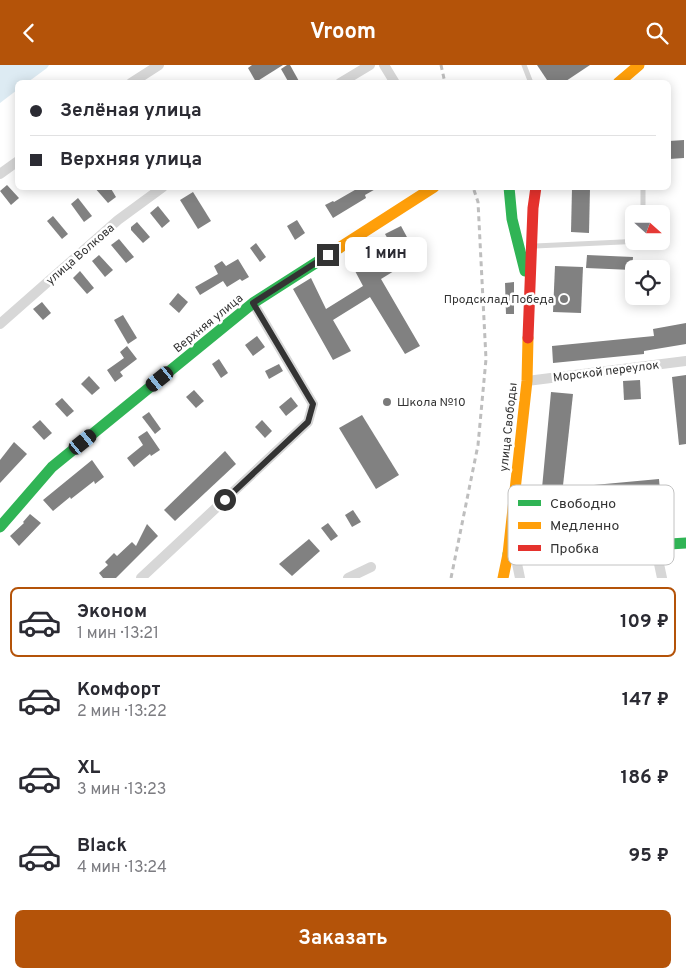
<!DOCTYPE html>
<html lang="ru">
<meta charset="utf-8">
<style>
:root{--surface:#fff;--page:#f7f7f7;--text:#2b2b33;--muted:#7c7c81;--line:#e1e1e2;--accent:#b45309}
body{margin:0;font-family:Overpass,sans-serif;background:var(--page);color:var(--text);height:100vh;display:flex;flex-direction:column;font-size:19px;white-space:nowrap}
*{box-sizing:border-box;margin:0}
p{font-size:16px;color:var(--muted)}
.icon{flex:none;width:28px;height:28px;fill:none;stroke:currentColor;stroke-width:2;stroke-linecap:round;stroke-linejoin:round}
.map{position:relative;height:513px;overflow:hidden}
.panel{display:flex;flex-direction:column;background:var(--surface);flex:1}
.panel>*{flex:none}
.hud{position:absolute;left:15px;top:15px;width:656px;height:110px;border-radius:8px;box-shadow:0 2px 12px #0003;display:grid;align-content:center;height:110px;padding:0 15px;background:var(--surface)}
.needle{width:32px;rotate:111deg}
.fabs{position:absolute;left:625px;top:140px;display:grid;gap:10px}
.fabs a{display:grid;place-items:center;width:45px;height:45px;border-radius:8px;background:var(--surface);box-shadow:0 2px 12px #0003;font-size:25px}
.end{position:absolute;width:22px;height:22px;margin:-11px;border:6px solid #333;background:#fff;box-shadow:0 0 0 2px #fff}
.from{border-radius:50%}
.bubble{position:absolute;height:35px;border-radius:8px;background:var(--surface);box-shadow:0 2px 12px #0003;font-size:16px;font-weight:700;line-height:35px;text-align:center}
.car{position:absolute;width:15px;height:30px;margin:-15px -8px;border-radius:6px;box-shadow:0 0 4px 1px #0007;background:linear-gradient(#222 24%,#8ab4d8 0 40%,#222 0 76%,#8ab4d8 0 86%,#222 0)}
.hud b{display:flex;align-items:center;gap:18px;height:48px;font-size:19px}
.hud b+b{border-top:1px solid var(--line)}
.hud i{width:12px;height:12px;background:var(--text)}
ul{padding:9px 0 0;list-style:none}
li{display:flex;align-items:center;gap:15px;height:70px;margin:0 10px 8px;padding:0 5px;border:2px solid transparent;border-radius:8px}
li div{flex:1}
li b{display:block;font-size:19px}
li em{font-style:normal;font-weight:700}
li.current{border-color:var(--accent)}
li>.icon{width:45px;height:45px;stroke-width:1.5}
.cta{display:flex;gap:10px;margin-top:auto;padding:10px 15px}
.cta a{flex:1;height:58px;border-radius:8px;background:var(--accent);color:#fff;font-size:20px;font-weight:700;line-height:58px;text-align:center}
header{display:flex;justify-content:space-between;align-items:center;height:65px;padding:0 15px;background:var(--accent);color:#fff;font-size:22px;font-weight:700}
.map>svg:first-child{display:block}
.water{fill:#ddebf3}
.building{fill:#818181}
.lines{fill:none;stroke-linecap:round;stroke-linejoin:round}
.lane{stroke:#d7d7d7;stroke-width:5}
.street{stroke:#d7d7d7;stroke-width:10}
.fast{stroke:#30b455;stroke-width:11}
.slow{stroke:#ff9f0a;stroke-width:11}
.jam{stroke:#e5322d;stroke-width:11}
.rail{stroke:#bebebe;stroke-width:3;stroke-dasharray:5 4;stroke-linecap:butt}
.route{stroke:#333;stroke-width:6}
.poi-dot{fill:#7a7a7a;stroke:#fff;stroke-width:2}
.labels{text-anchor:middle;stroke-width:5;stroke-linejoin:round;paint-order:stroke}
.street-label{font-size:12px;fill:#333;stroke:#fff}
.poi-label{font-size:12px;fill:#333;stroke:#fff;text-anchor:end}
.key{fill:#fff;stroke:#c2c2c2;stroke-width:1}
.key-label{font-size:14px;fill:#333}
</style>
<header><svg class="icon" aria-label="back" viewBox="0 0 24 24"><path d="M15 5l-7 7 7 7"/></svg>Vroom<svg class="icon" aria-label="search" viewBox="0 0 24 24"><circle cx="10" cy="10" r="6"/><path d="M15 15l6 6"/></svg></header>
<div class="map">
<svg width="686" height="513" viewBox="0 0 686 513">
<rect width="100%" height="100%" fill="#fff"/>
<!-- water -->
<polygon class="water" points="0,0 49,0 47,3 28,17 18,18 17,25 0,38"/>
<!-- building -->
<g class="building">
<polygon points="252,0 283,0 256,17 248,3"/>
<polygon points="287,0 290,0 300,18 289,18 281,4"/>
<polygon points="537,0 590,0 563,18 549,18"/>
<polygon points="684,75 684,93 669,94 669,76"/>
<polygon points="7,120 19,133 11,140 0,126"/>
<polygon points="94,122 110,122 116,132 108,138"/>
<polygon points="360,122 379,122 365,130 366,133 333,153 325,140 333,136 334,137"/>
<polygon points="572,123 590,123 589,168 571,167"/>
<polygon points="193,127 211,156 198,164 180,135"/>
<polygon points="78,133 92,151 84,157 71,139"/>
<polygon points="158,141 170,156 162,163 150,148"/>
<polygon points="53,151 68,169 62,174 47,156"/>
<polygon points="297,155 305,168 295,175 287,161"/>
<polygon points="137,157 150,172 143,178 131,165 131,162"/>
<polygon points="401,161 408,174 393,183 385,169"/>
<polygon points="119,174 134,192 126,198 111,180"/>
<polygon points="256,178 266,192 260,197 250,183"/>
<polygon points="362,179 369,192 386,183 394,198 391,200 394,206 381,214 420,281 405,289 370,232 333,255 351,286 333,295 293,224 311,213 326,244 363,221 346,189"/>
<polygon points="99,190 113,205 105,212 92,196"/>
<polygon points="587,190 633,192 632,205 586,203"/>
<polygon points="238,194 249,212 242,216 240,214 227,222 223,216 200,230 195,222 218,209 214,201 222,196 226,201"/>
<polygon points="555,201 583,202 581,248 553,247"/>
<polygon points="80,206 94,223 87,229 73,213"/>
<polygon points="514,217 514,249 506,249 505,218"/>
<polygon points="178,228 188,237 179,248 169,239"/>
<polygon points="42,237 51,248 43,255 33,244"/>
<polygon points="123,250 137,273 128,279 114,255"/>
<polygon points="686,258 686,279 644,286 644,289 553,298 552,281 654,271 653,264"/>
<polygon points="257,271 265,282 253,291 245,280"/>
<polygon points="127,281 137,294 120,307 123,311 115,317 107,305 124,293 120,287"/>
<polygon points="219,294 228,308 221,313 212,299"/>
<polygon points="279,299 283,306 269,314 265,306"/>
<polygon points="686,310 686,379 679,380 672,312"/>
<polygon points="89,311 100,323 92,330 81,319"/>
<polygon points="640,315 641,334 624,335 623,316"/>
<polygon points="194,325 204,336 196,343 186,332"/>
<polygon points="551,327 573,329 559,457 539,455"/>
<polygon points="291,332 298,341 286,351 279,342"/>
<polygon points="62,333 74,346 67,352 55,339"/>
<polygon points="149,347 161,364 155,369 142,352"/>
<polygon points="362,350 399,410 376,424 339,363"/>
<polygon points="40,355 52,368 44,375 32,362"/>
<polygon points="262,355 272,366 265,373 255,362"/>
<polygon points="147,366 160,385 151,391 150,389 134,402 127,393 143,380 138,372"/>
<polygon points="14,377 27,389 0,418 0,395"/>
<polygon points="225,386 236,399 175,456 164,445"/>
<polygon points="92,395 104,412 95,419 94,416 71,434 70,432 53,446 43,435"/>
<polygon points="659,414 661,438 586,446 583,421"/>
<polygon points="353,445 361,457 352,462 345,450"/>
<polygon points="30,449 41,458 19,481 10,471 24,458 23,457"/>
<polygon points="328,458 338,471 331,476 321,463"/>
<polygon points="147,459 158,471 116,513 103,513 99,508 108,500 105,497 114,488 117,491 132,477 136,481"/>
<polygon points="309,474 320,486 292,511 279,499"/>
</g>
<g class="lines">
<!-- lane -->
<g class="lane">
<polyline points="524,0 531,18"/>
<polyline points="643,149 643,122"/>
<polyline points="535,181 643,176"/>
</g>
<!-- street -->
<g class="street">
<polyline points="384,0 395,18"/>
<polyline points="131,18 159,0"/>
<polyline points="340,18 370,0"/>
<polyline points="0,109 18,96"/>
<polyline points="0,259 118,155 163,122"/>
<polyline points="527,316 686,296"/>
<polyline points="655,480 662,513"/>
<polyline points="515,489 520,513"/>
<polyline points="141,513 308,357 313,339 253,238"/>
<polyline points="348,513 371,502"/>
</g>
<!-- fast -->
<g class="fast">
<polyline points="509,122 512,154 525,206"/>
<polyline points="0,462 52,402 253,238 339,183"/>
<polyline points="508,489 686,478"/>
</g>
<!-- slow -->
<g class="slow">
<polyline points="618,18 639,0"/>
<polyline points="339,183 434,122"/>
<polyline points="503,513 508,489 527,316 528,273"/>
</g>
<!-- jam -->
<polyline class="jam" points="528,273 533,143 536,122"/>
<!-- rail -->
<g class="rail">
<polyline points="441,0 445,18"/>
<polyline points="451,513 478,380 486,294 478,137 473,122"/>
</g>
</g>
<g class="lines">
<!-- route -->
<polyline class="route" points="225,435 308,357 313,339 253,238 328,190"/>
</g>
<!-- markers -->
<g class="poi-dot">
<circle cx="564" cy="234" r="5"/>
<circle cx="387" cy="337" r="5"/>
</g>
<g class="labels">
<!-- street labels -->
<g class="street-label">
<text transform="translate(80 189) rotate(-41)" y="4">улица Волкова</text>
<text transform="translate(208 258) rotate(-39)" y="4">Верхняя улица</text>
<text transform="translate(606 306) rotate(-7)" y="4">Морской переулок</text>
<text transform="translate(508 362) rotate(-84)" y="4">улица Свободы</text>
</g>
<!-- poi labels -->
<g class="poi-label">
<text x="554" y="238">Продсклад Победа</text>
<text x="397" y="341" text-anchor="start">Школа №10</text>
</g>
</g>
<!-- legend -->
<rect x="508" y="420" width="166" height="80" rx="8" class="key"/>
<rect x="518" y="435" width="23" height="6" fill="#30b455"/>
<rect x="518" y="457" width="23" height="7" fill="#ff9f0a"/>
<rect x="518" y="480" width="23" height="6" fill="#e5322d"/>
<g class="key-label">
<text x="550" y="443">Свободно</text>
<text x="550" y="465">Медленно</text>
<text x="550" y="488">Пробка</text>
</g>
</svg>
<div class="fabs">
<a><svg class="needle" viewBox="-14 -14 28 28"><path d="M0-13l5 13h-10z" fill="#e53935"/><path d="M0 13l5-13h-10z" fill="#7c7c81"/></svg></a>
<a><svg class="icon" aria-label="locate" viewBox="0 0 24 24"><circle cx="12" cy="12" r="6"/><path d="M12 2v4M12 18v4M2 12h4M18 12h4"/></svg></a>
</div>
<i class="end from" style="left:225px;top:435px"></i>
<i class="end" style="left:328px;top:190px"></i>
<div class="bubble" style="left:345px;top:172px;width:82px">1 мин</div>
<i class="car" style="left:160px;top:314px;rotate:231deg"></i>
<i class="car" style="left:83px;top:377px;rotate:51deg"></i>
<div class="hud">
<b><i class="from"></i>Зелёная улица</b>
<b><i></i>Верхняя улица</b>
</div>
</div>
<section class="panel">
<ul>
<li class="current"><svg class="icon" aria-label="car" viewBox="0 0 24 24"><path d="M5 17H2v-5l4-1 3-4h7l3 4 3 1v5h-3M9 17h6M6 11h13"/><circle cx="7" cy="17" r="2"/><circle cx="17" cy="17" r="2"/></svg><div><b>Эконом</b><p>1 мин · 13:21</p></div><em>109 ₽</em></li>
<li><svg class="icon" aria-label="car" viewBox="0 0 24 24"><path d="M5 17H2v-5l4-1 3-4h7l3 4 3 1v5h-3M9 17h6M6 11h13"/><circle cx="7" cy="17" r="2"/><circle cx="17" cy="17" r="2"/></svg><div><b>Комфорт</b><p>2 мин · 13:22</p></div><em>147 ₽</em></li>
<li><svg class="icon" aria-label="car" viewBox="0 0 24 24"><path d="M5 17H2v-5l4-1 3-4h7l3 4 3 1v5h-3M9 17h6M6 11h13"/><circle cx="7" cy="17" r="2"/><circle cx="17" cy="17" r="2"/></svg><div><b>XL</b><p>3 мин · 13:23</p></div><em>186 ₽</em></li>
<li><svg class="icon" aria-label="car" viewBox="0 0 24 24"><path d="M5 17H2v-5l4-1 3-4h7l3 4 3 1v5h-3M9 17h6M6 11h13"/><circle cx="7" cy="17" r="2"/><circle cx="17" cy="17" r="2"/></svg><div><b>Black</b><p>4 мин · 13:24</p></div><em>95 ₽</em></li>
</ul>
<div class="cta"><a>Заказать</a></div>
</section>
